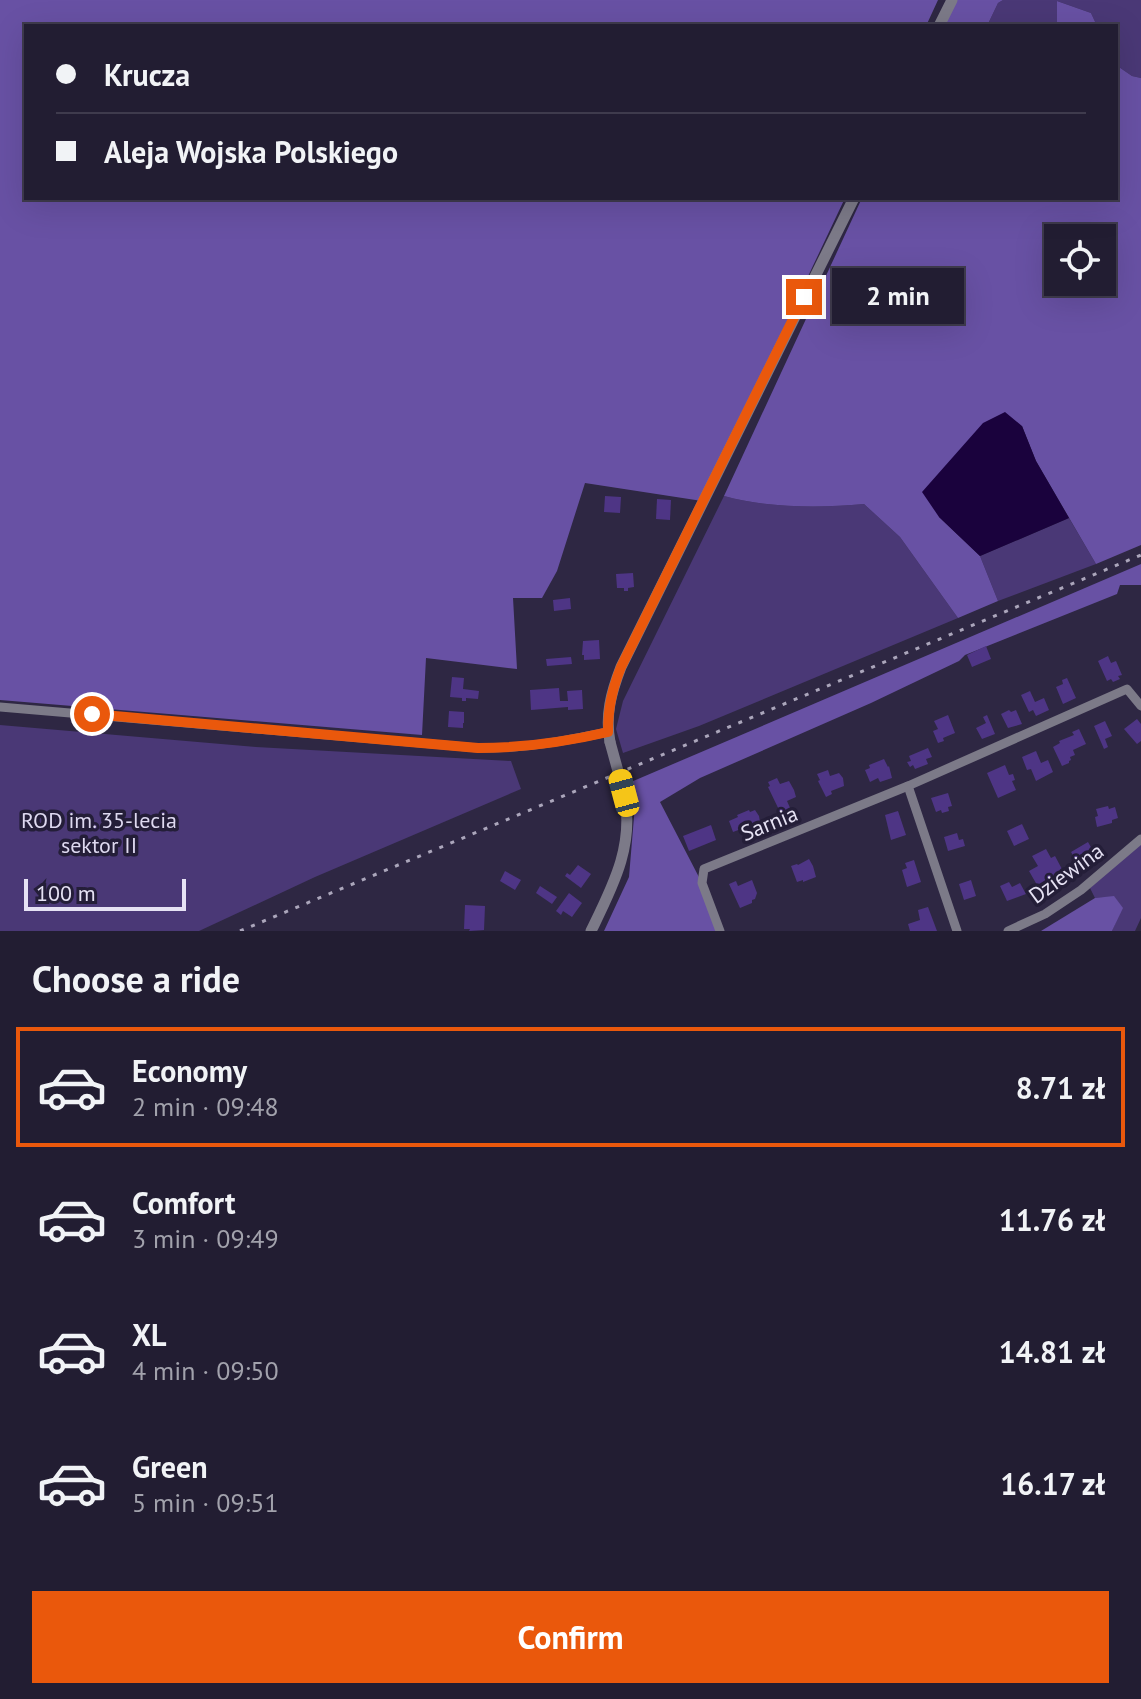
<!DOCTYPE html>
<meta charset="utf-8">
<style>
:root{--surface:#221d32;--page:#2e2a3e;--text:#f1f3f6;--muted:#a2a2ac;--line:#3f3b4d;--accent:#ea580c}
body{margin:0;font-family:"PT Sans",sans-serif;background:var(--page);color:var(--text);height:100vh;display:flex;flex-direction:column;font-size:30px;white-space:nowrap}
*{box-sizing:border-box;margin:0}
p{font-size:26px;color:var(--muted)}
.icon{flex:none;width:44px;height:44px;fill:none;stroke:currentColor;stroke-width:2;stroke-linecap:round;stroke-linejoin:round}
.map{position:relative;height:931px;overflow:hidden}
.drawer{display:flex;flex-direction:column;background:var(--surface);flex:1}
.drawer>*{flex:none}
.banner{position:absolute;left:24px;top:24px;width:1094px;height:176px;border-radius:0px;box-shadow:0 8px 32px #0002,0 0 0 2px var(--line);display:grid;align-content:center;height:176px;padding:0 32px;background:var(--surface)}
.fabs{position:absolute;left:1044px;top:224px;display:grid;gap:16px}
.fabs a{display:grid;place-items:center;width:72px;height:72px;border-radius:0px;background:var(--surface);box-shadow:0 8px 32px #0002,0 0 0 2px var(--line);font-size:40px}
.scale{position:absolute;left:24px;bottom:20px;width:162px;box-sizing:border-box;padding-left:8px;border:4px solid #e6e2f4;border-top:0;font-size:22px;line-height:28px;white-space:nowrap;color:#e6e2f4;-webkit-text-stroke:6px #241e38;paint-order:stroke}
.end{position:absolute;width:36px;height:36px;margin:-18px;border:10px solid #ea580c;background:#fff;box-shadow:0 0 0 4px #fff}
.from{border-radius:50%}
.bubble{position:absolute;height:56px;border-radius:0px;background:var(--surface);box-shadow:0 8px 32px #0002,0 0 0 2px var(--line);font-size:26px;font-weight:600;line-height:56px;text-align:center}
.car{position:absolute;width:24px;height:48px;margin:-24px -12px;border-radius:10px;box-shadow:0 0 6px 2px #0007;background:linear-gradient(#f5c518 24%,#345 0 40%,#f5c518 0 76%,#345 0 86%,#f5c518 0)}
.banner b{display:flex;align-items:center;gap:28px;height:76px;font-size:30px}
.banner b+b{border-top:2px solid var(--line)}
.banner i{width:20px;height:20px;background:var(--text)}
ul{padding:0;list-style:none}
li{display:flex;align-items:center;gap:24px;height:120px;margin:0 16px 12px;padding:0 16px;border:4px solid transparent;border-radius:0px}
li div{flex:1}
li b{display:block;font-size:30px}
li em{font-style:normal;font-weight:600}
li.on{border-color:var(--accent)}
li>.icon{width:72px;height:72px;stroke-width:1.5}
h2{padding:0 32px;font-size:36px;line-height:96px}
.action{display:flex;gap:16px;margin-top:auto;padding:16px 32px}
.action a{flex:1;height:92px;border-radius:0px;background:var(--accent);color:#fff;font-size:32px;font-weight:600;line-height:92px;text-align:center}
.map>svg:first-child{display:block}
.green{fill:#4a3876}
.forest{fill:#6851a4;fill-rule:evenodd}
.water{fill:#1a023d}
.building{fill:#4e3585}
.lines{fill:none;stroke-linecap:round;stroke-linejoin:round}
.minor{stroke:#7c7a88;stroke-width:9}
.tertiary{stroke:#7c7a88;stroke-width:11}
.rail{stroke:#aba6bb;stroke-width:3;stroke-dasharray:4 8;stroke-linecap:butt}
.tertiary-bridge{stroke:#7c7a88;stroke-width:11}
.route{stroke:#ea580c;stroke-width:10}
.labels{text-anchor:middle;stroke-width:7;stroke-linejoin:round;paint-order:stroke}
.park-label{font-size:22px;fill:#ded9f0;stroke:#241e38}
.street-label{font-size:22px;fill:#e6e2f4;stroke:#241e38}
</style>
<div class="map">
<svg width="1141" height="931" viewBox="0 0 1141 931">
<rect width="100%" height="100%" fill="#2e2743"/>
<!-- green -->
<g class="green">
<polygon points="1003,0 1141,0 1141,78 1132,76 1116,65 1116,26 1097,26 1091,13 1057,1 1057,26 987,26 998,3"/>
<path d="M724 496C767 508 820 508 864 504L900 537 958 618 699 726 623 753 616 729 623 701Z"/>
<polygon points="1069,518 1096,564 998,601 980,556"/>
<polygon points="0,725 256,747 511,761 521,789 315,877 199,931 0,931"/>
<polygon points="1141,842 1141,918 1135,931 1112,931 1122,908 1114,897 1095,898 1090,888"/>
</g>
<!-- forest -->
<g class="forest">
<polygon points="0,0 938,0 926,26 26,26 26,198 845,198 702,501 585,483 557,571 542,598 513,598 517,669 426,658 422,735 0,700"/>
<polygon points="954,0 1003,0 998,3 987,26 942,26"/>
<polygon points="1057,1 1091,13 1097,26 1057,26"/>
<path d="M1116 65 1132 76 1141 78V545L1096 564 1036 461 1022 426 939 517 980 556 998 601 958 618 900 537 864 504C820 508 767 508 724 496L862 198H1116ZM1058 238H1102V282H1058Z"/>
<polygon points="1141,564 1141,585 1120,585 1117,594 965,655 959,661 871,703 700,778 660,802 702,883 720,931 604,931 629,877 635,805 631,782"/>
<polygon points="1114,896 1123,908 1112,931 1041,931 1095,898"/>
</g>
<!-- water -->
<polygon class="water" points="1005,412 1022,426 1036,461 1069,518 980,556 939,517 922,492 983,423"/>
<!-- building -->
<g class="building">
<polygon points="605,496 621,497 620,513 604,512"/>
<polygon points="657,499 671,500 670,520 656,519"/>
<polygon points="633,573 634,587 628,588 628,591 624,591 624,588 617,588 616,574"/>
<polygon points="570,598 571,609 554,611 553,600"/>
<polygon points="599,640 600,659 584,660 584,655 582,655 583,641"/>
<polygon points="986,646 991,659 972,667 967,655"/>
<polygon points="1108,656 1111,663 1116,661 1122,675 1118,676 1120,679 1113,682 1111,679 1107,681 1098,661"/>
<polygon points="571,657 572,664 547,666 546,659"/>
<polygon points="452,677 464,678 463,689 479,691 478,699 466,698 466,701 462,701 462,698 450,697"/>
<polygon points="1067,678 1076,698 1063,704 1056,687 1063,684 1062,680"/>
<polygon points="559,688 560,701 568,701 567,691 582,690 583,709 568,710 568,707 531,710 530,690"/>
<polygon points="1030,691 1035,702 1044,698 1049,710 1036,716 1033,710 1029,712 1021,695"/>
<polygon points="1009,710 1011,712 1016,710 1022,724 1008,728 1001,714"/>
<polygon points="449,711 464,712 464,723 463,723 463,728 448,727"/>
<polygon points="948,715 955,733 943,738 944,741 938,743 933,731 938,729 934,721"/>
<polygon points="987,715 995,734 982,739 976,728 986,723 983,717"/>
<polygon points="1137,719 1141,724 1141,741 1137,744 1124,729"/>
<polygon points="1105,721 1112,736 1105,739 1108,747 1104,749 1094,726"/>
<polygon points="1079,729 1086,744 1073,750 1075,755 1070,757 1071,760 1069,761 1069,763 1062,766 1053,747 1060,743 1059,741 1074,735 1072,732"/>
<polygon points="928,748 932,757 926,759 928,764 915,769 913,765 910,767 907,762 911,761 909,756"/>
<polygon points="1036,751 1041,763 1048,760 1053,772 1036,781 1031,769 1027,770 1022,757"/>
<polygon points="884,759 888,767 889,766 892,778 880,782 878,778 870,782 865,770 870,768 869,765"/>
<polygon points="1005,765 1009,775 1013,774 1015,780 1012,781 1016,790 998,798 987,773"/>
<polygon points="828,770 830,776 839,773 843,778 844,786 831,791 832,794 826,797 818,781 820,780 817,774"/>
<polygon points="777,778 780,784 789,781 794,790 796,797 787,801 791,810 781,814 768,787 770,786 768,782"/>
<polygon points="948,793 952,806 948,807 949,811 942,813 941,810 936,812 931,798"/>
<polygon points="1108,806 1109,809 1115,807 1118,818 1112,820 1112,823 1097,827 1095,817 1098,816 1096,809"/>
<polygon points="749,810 750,812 755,810 759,816 760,822 733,832 729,821 738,817 737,815"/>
<polygon points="898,811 906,835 891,840 885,815"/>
<polygon points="1022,824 1029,839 1014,846 1007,831"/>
<polygon points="711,825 716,840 689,851 683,836"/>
<polygon points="957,833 959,840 963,839 965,846 948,851 944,837"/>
<polygon points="1088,842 1092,849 1088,851 1091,857 1078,864 1071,852"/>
<polygon points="1046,849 1051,858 1055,856 1063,871 1037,885 1029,871 1038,866 1032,856"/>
<polygon points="809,859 813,866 816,877 803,882 803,880 797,882 791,866 797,864 798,865"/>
<polygon points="914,860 921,882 907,887 902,870 907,868 905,863"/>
<polygon points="578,865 591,874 581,888 565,876 567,873 570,875"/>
<polygon points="505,871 521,880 515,890 500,881"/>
<polygon points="752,880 757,893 755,899 752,900 752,903 740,908 729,884 736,881 738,886"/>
<polygon points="971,880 976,896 964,900 959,884"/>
<polygon points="1009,882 1012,887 1020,883 1026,894 1007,901 1000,886"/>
<polygon points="540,886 557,897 552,904 536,893"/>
<polygon points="569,893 582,903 572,917 563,911 561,915 556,911"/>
<polygon points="465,905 485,906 484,930 469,931 470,929 464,929"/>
<polygon points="928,907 937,931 910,931 908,924 920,920 918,910"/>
</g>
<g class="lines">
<!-- minor -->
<g class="minor">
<path d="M0 707 478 748C523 749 565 741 608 732"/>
<polyline points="908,786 957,931"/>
<polyline points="720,931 702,883 704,869 908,786 1127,689 1141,706"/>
<polyline points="1008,931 1045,914 1081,890 1141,839"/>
</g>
<!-- tertiary -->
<g class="tertiary">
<polyline points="939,26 952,0"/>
<path d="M610 742C605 715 611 693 621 667L854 198"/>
<path d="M591 931C613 886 635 845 624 793"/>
</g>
<!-- rail -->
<polyline class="rail" points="240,931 1141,555"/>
<!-- tertiary-bridge -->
<polyline class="tertiary-bridge" points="610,742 624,793"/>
</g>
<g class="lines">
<!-- route -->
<path class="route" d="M92 714 478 748C522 748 565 742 608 732 608 708 612 690 621 667L804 297"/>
</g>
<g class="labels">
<!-- park labels -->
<g class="park-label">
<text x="99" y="828">ROD im. 35-lecia<tspan x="99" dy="25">sektor II</tspan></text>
</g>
<!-- street labels -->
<g class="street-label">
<text transform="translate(769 823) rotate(-22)" y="8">Sarnia</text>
<text transform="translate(1066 873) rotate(-36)" y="8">Dziewina</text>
</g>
</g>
</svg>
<div class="fabs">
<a><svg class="icon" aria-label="locate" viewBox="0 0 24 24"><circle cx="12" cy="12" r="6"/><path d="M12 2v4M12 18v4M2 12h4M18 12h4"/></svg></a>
</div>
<div class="scale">100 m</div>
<i class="end from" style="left:92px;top:714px"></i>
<i class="end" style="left:804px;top:297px"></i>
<div class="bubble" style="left:832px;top:268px;width:132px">2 min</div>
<i class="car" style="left:624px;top:793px;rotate:345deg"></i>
<div class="banner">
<b><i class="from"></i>Krucza</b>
<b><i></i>Aleja Wojska Polskiego</b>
</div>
</div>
<section class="drawer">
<h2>Choose a ride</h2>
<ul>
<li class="on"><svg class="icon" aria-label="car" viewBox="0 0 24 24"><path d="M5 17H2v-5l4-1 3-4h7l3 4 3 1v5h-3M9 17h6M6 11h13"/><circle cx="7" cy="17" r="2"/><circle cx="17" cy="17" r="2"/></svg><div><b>Economy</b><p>2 min · 09:48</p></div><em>8.71 zł</em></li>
<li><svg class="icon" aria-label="car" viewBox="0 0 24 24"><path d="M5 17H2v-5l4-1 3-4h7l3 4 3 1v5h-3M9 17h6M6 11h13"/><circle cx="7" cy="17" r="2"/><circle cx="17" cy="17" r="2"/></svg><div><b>Comfort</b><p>3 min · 09:49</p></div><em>11.76 zł</em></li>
<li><svg class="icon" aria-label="car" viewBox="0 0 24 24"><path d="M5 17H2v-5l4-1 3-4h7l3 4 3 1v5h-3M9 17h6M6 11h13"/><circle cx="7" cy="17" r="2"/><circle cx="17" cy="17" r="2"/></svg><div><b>XL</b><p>4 min · 09:50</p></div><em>14.81 zł</em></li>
<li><svg class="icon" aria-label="car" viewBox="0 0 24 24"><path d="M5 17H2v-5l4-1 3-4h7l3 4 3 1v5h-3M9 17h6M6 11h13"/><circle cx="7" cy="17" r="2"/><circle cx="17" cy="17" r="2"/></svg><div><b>Green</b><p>5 min · 09:51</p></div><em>16.17 zł</em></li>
</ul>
<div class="action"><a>Confirm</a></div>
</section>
